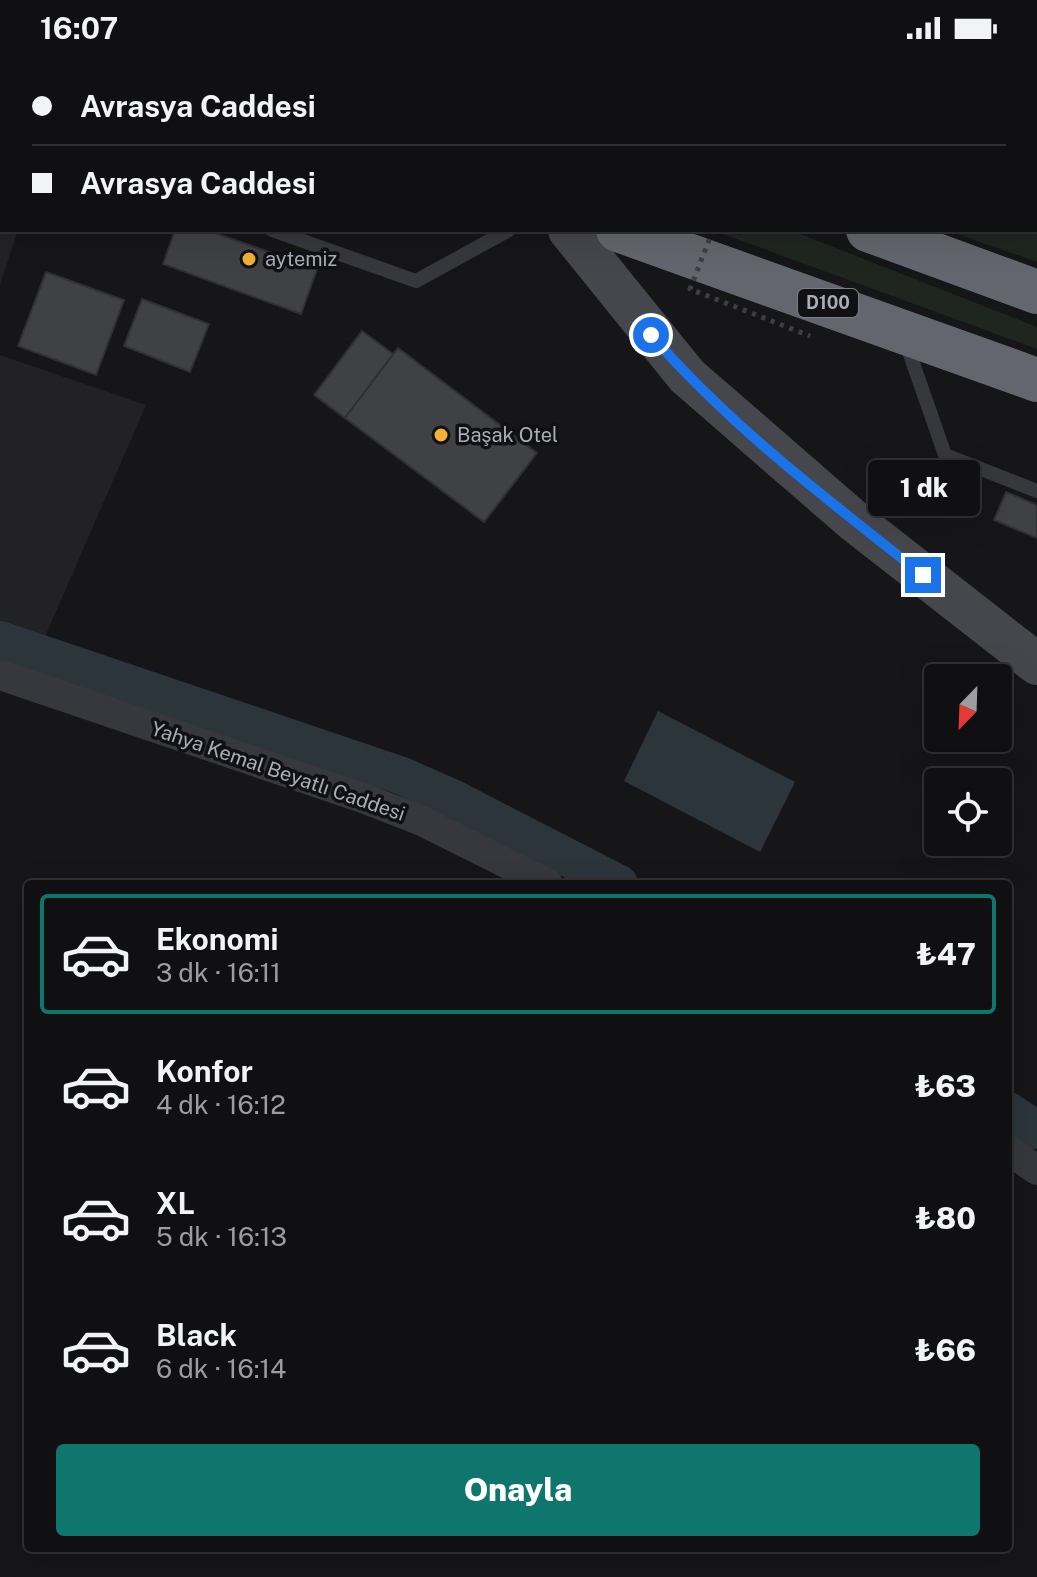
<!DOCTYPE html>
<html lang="tr">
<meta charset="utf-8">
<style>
:root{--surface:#101012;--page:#1e1e20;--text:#f1f3f6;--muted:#9c9d9f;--line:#303032;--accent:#0f766e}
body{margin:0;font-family:"Public Sans",sans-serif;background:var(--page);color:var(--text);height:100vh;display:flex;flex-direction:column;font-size:30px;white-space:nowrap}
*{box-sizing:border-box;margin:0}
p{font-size:26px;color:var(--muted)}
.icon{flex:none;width:44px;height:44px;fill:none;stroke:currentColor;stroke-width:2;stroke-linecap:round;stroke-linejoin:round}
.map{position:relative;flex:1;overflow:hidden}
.details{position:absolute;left:24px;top:824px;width:988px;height:672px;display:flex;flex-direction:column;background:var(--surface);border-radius:8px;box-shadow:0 8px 32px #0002,0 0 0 2px var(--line)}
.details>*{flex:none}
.top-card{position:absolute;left:0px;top:0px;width:1038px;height:176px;box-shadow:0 8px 32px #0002,0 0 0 2px var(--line);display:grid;align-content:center;height:176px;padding:0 32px;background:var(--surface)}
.needle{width:52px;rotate:203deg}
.tools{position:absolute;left:924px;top:608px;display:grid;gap:16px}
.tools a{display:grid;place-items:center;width:88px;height:88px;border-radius:8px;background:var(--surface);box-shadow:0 8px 32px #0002,0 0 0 2px var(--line);font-size:40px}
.end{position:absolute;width:36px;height:36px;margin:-18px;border:10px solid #1a73e8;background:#fff;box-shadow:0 0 0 4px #fff}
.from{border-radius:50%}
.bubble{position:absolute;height:56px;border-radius:8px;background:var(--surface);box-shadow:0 8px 32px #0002,0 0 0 2px var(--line);font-size:26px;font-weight:800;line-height:56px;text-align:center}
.top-card b{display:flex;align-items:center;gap:28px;height:76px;font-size:30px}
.top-card b+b{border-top:2px solid var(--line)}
.top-card i{width:20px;height:20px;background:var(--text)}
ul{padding:14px 0 0;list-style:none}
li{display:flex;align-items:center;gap:24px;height:120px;margin:0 16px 12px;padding:0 16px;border:4px solid transparent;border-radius:8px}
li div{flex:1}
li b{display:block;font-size:30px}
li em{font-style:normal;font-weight:800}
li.active{border-color:var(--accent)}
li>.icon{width:72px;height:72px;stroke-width:1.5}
.cta{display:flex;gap:16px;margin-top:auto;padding:16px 32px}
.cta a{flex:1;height:92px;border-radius:8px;background:var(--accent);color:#fff;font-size:32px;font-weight:800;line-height:92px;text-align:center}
.status{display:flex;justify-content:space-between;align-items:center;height:56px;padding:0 40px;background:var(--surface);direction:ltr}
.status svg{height:22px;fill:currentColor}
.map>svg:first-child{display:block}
.built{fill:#222225}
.green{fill:#1e261f}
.water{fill:#2c353c}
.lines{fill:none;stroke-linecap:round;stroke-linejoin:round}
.canal{stroke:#2c353c;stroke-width:38}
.building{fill:#404145;stroke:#303034;stroke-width:2}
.lane{stroke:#37383d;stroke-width:14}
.street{stroke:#37383d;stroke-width:30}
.secondary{stroke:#45474d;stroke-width:42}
.highway{stroke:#63666e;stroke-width:44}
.path-bridge{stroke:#3d3f44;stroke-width:5;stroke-dasharray:4 6;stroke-linecap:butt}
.route{stroke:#1a73e8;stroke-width:10}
.poi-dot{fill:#f2b134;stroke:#111113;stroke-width:3}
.labels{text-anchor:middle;stroke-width:7;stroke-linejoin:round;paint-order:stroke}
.shield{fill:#111113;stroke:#7b7e86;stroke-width:2}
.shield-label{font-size:18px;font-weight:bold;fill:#a8adb8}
.poi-label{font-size:20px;fill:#a8adb8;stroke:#111113;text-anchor:start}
.street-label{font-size:20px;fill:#a8adb8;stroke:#111113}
</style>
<div class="status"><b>16:07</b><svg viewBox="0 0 49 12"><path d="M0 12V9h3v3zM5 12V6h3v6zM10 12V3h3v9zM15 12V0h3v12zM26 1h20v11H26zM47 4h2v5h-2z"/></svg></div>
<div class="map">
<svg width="1037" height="1521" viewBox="0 0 1037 1521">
<rect width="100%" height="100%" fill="#161618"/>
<!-- built -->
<g class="built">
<polygon points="0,59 2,174 18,174 0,229"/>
<polygon points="0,299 146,349 44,583 0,568"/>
</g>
<!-- green -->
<g class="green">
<polygon points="1037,144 1037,206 946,174 1036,174"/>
<polygon points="712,174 790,174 1037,271 1037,293"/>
</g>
<!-- water -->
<polygon class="water" points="658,655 795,726 760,796 624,725"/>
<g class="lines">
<!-- canal -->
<g class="canal">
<polyline points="0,584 402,720 454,743 619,828"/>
<polyline points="1008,1055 1037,1074"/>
</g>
</g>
<!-- building -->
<g class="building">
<polygon points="175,174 207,174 317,213 301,258 163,208"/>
<polygon points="46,216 124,244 96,319 18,290"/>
<polygon points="142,243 209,268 190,316 124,290"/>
<polygon points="362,275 393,298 345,362 314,339"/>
<polygon points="398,292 537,397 484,466 345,362"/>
<polygon points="1006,436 1037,449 1037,482 994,464"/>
</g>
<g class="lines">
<!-- lane -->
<g class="lane">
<polyline points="0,32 2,34"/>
<polyline points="0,86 2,86"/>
<polyline points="1036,114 1037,114"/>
<polyline points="272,174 416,225 509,174"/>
<polyline points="905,284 945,399 1037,435"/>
</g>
<!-- street -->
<g class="street">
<polyline points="0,619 363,742 422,765 548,828"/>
<polyline points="1008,1094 1037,1114"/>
</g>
<!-- secondary -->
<polyline class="secondary" points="569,174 687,320 854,465 1037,608"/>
<!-- highway -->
<g class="highway">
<polyline points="116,0 122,2"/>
<polyline points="449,0 453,2"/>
<polyline points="618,174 1037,324"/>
<polyline points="868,174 1037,236"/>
</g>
<!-- path-bridge -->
<polyline class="path-bridge" points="713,174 690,233 810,280"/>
</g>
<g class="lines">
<!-- route -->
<path class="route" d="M651 279C730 370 828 444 923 519"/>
</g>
<!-- markers -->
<g class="poi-dot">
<circle cx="249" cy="203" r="8"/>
<circle cx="441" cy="379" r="8"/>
</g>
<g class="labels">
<!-- shield labels -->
<rect class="shield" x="798" y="233" width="60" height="28" rx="6"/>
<g class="shield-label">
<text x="828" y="253">D100</text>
</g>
<!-- poi labels -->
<g class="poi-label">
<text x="265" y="210">aytemiz</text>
<text x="457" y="386">Başak Otel</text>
</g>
<!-- street labels -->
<g class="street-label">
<text transform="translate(278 715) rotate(19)" y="7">Yahya Kemal Beyatlı Caddesi</text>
</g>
</g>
</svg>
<div class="tools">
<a><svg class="needle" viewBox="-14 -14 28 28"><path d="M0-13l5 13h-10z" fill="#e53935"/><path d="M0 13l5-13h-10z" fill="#9c9d9f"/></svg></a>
<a><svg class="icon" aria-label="locate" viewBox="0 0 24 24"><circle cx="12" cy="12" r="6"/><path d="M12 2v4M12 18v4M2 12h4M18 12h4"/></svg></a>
</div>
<i class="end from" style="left:651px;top:279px"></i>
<i class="end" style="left:923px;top:519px"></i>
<div class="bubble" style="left:868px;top:404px;width:112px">1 dk</div>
<div class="top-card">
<b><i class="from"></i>Avrasya Caddesi</b>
<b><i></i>Avrasya Caddesi</b>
</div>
<section class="details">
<ul>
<li class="active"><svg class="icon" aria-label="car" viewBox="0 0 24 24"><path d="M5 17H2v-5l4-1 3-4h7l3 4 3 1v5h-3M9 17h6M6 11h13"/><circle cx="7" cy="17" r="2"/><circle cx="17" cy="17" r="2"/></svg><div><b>Ekonomi</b><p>3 dk · 16:11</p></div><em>₺47</em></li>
<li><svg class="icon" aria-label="car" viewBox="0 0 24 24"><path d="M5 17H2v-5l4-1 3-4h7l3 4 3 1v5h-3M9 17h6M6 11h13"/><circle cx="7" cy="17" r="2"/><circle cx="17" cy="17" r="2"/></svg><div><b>Konfor</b><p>4 dk · 16:12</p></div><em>₺63</em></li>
<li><svg class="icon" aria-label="car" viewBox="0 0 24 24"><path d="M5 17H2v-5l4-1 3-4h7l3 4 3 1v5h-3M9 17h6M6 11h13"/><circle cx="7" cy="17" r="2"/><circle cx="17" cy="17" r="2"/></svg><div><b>XL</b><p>5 dk · 16:13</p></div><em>₺80</em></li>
<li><svg class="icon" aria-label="car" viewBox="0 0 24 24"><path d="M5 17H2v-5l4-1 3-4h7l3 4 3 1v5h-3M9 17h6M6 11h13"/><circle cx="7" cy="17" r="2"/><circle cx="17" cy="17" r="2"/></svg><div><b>Black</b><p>6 dk · 16:14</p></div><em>₺66</em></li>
</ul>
<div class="cta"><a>Onayla</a></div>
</section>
</div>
